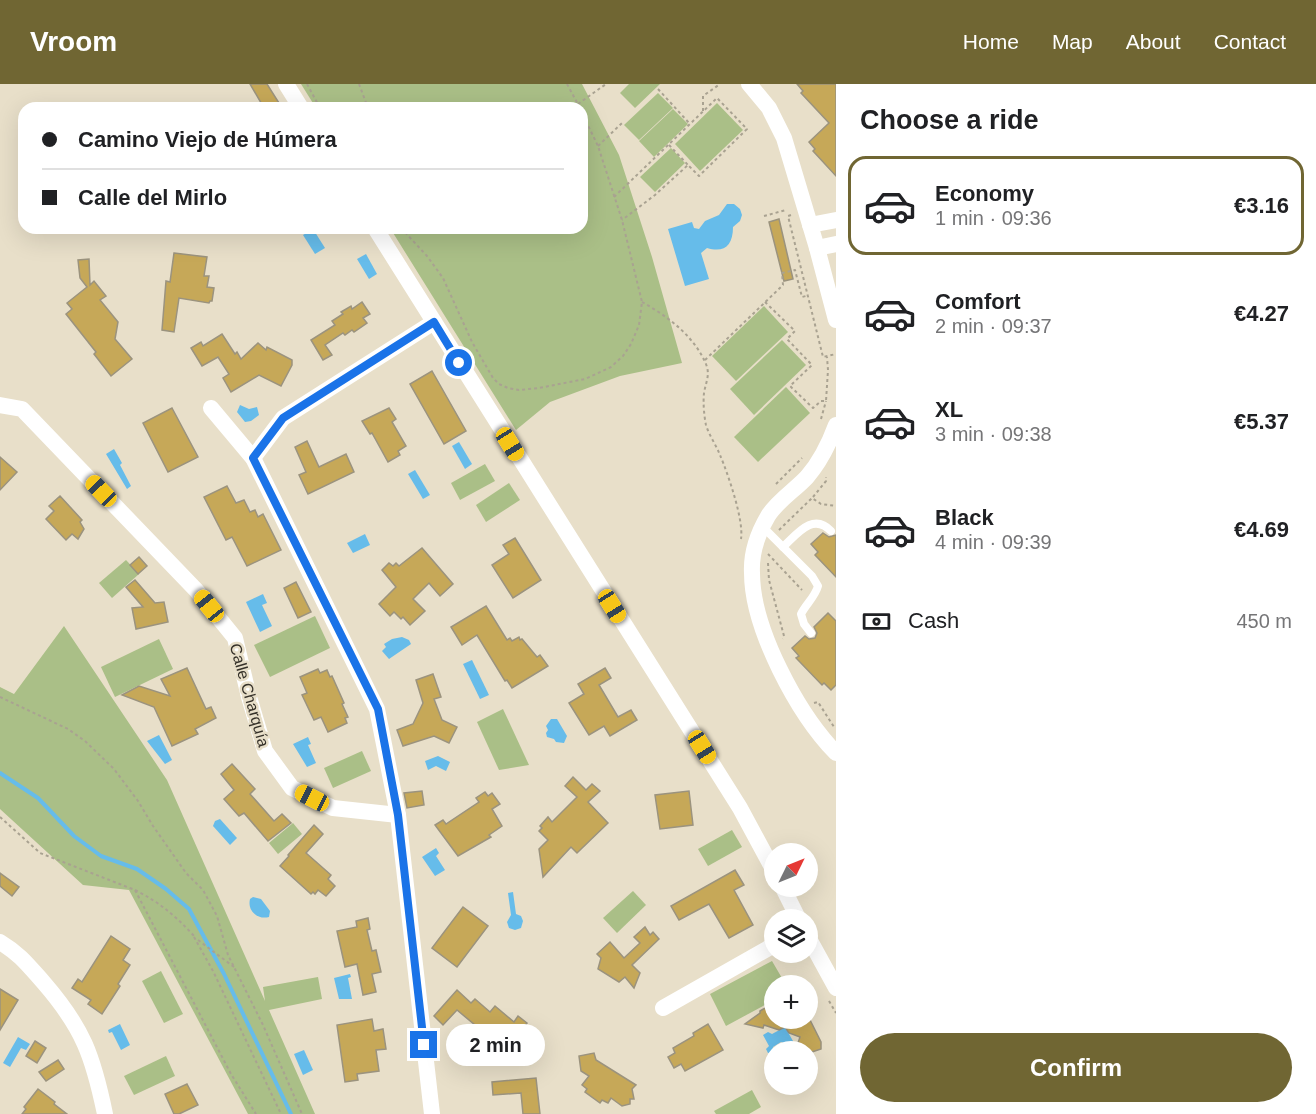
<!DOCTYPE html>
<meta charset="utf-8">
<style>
:root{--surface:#fff;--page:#f6f6f6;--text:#202124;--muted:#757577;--line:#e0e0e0;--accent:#706633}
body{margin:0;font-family:Helvetica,sans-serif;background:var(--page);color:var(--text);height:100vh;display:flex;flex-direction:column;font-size:22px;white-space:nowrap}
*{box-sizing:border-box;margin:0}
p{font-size:20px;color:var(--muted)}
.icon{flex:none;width:33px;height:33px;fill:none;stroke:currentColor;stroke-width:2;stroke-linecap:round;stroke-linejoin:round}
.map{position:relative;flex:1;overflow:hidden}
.sheet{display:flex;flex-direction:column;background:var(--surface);width:480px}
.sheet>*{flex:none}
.banner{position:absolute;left:18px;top:18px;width:570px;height:132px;border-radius:18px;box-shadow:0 6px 24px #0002;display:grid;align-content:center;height:132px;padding:0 24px;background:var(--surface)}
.needle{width:39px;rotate:47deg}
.buttons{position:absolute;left:764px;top:759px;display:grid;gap:12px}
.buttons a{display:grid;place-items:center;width:54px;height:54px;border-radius:50%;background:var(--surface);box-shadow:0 6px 24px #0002;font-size:30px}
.end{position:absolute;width:27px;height:27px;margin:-14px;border:8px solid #1a73e8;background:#fff;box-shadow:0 0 0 3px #fff}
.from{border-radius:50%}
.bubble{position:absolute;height:42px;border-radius:21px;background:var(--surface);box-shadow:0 6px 24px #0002;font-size:20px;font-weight:600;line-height:42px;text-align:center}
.car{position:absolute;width:18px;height:36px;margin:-18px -9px;border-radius:8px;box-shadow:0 0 4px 2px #0007;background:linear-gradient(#f5c518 24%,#345 0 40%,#f5c518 0 76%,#345 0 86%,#f5c518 0)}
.banner b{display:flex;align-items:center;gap:21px;height:57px;font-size:22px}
.banner b+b{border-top:2px solid var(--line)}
.banner i{width:15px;height:15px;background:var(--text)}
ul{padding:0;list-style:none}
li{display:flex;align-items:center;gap:18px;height:99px;margin:0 12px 9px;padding:0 12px;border:3px solid transparent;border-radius:18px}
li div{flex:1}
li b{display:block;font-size:22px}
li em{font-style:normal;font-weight:600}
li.current{border-color:var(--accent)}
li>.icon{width:54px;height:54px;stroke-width:1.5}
h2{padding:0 24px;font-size:27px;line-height:72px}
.pay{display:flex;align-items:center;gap:15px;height:66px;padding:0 24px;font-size:22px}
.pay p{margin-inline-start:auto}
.button{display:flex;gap:12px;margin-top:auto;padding:12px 24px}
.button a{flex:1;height:69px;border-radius:36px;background:var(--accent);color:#fff;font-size:24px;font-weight:600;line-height:69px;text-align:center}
header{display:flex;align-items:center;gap:36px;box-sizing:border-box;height:84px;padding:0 30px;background:var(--accent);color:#fff}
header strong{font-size:28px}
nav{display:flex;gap:33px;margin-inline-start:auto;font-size:21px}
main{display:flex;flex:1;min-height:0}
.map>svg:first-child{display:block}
.green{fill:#aabf87}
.water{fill:#66bcea}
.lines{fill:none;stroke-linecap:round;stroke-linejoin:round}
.stream{stroke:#66bcea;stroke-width:4}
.building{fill:#c6a858;stroke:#9b937e;stroke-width:1.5}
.path{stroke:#a9a291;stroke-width:2;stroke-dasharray:3 3;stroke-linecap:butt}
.lane{stroke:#fff;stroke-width:8}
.street{stroke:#fff;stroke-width:16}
.route{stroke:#1a73e8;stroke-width:8}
.labels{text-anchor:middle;stroke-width:5;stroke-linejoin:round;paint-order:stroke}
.street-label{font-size:16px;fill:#353129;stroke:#e8dfc9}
</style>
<header>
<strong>Vroom</strong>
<nav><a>Home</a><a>Map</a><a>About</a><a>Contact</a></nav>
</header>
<main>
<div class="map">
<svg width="836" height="1030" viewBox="0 0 836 1030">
<rect width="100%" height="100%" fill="#e8dfc9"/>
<!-- green -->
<g class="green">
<polygon points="301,0 582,0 619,71 652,173 682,279 620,292 550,318 516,346 390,144 582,144 582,24 316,24"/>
<polygon points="629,0 660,0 635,24 620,9"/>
<polygon points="658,9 673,24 639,56 624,41"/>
<polygon points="717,19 743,46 700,87 675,60"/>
<polygon points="673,25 688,40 654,73 639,57"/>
<polygon points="671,64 685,79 655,108 640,93"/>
<polygon points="764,222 788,248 736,297 712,272"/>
<polygon points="782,256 806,281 754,331 730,305"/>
<polygon points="786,303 810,329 758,378 734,353"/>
<polygon points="485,380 495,397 460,416 451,399"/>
<polygon points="509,399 520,416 486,438 476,421"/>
<polygon points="126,476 139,490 112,514 99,499"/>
<polygon points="315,532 330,564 270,593 254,561"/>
<polygon points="64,542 167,696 265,917 263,903 318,893 322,915 269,926 315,1030 248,1030 129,806 83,801 0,725 0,603 14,610"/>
<polygon points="159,555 173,585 115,613 101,583"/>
<polygon points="503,625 529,681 499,686 477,638"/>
<polygon points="362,667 371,687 333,704 324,684"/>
<polygon points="293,739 302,750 278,770 269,759"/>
<polygon points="732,746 742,763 708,782 698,765"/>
<polygon points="633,807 646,821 617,849 603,834"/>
<polygon points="772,877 786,901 774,902 774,916 726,942 710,910"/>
<polygon points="161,887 183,930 164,939 142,897"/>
<polygon points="166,972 175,992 134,1011 124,992"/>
<polygon points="752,1006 761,1023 749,1030 716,1030 714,1027"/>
</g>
<!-- water -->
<g class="water">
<path d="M727 120H734L740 125 742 131 740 137 733 143C733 162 724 169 707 164L701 169 709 195 685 202 668 145 692 138 694 144 699 145 705 137 719 131Z"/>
<polygon points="313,145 325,164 315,170 303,151"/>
<polygon points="366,170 377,190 369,195 357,175"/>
<polygon points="240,321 249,325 257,323 259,331 251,337 245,338 237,328"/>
<polygon points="459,358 472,380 465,385 452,362"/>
<polygon points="114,365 122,379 120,381 131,402 127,405 106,370"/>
<polygon points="415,386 430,411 423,415 408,390"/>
<polygon points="365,450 370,461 353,469 347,459"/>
<polygon points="263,510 267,519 262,521 272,542 260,548 246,518"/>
<polygon points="402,553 409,556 411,560 389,575 382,567 386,563 384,560 392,555"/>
<polygon points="472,576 489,611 480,615 463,580"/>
<polygon points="551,635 557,635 567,652 564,659 556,658 554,655 547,653 546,649 548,646 546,642"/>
<polygon points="159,651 172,676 165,680 147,657"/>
<polygon points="308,653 311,660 308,661 316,679 307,683 293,660"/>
<polygon points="438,672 450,678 446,687 436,682 428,686 425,677"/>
<polygon points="220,735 237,754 230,761 213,742 215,737"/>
<polygon points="436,764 439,769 436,772 445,786 435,792 422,773"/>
<polygon points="513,808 516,830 521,832 523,837 521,844 515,846 509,844 507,838 511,831 508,809"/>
<path d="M253 813 261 815 270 827 269 833C258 836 247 827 250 815Z"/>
<polygon points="350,890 351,893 348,894 352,915 339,915 334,894"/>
<polygon points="120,940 130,961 121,966 112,948 109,949 108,946"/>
<polygon points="785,943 793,957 792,962 781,958 773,963 772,969 768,969 766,965 769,962 763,951 768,948 772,950"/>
<polygon points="18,953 30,960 26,966 21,964 10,983 3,979"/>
<polygon points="304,966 313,986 303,991 294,970"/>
</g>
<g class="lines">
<!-- stream -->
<polyline class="stream" points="0,689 38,714 74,752 101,772 137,785 166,805 189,825 224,890 291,1030"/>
</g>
<!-- building -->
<g class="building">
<polygon points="250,0 267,0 279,19 271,24 264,24"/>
<polygon points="797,0 836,0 836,92 813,67 815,65 809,58 829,39 801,9 803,7"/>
<polygon points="779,135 793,195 784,197 769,138"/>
<polygon points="174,169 207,173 204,192 209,192 207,203 214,204 212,217 210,217 209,219 179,214 174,248 162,246 166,197 170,198"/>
<polygon points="89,175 90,201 94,197 106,212 100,216 118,238 115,255 132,275 111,292 94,270 96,268 66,230 72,225 67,219 87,203 80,194 78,176"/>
<polygon points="362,218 370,230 363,234 367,239 354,248 352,246 345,251 343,249 325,261 332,271 323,276 311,256 335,241 332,237 343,230 341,228 351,222 352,225"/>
<polygon points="222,250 235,270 237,268 241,275 258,259 266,266 267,263 292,276 292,281 281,302 259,291 231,308 223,294 229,290 218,273 202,282 191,264 201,258 203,262"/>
<polygon points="432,287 466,347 444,360 410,300"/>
<polygon points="172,324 198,373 168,388 143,339"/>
<polygon points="389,324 396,335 392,338 406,362 398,367 400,371 388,378 372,349 370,350 362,337"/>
<polygon points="307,357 319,383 346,370 354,388 308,410 299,391 306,388 295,363"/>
<polygon points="0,373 17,388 0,406"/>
<polygon points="227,402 236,419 244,416 250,428 255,426 258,433 263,430 281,466 247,482 232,453 226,456 204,413"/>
<polygon points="60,412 82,436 80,438 84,445 78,455 72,450 66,456 46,435 54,427 49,422"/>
<polygon points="823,449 829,453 836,451 836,493 815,471 818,468 811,460"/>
<polygon points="515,454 541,496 513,514 492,481 509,470 503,461"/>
<polygon points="422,464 453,500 440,512 429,499 413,515 425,527 410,541 403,533 401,535 394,528 390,532 379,520 396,503 382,486 389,479 393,482 396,479 399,482"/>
<polygon points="139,473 147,482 138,490 130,481"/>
<polygon points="135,496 155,519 164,518 168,538 136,545 132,524 143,523 126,503"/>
<polygon points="296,498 311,528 298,534 284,504"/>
<polygon points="486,522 507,556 510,554 512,557 519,553 520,556 522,555 537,573 540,571 548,582 512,604 507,596 505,597 477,551 462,561 451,543"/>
<polygon points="828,529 836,537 836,601 831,606 824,599 822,601 796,574 799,572 792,564 805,552 809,555 815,554 817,549 814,543"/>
<polygon points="187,584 206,625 211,623 216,634 195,645 198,650 172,662 154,623 122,611 139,602 170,612 161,595"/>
<polygon points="605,584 611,594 599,601 618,633 631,626 637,636 610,652 604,642 589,651 569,619 584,610 578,600"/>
<polygon points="318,585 320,589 327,586 330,593 332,592 344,619 342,620 348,633 345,634 347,639 328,648 321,633 314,636 302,611 307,609 300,593"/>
<polygon points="433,590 441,613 434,615 442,636 457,643 449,659 434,652 403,662 397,646 413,640 423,619 416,596"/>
<polygon points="232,680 255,705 250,710 274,737 282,730 291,739 268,757 244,729 239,732 224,715 234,706 221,690"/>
<polygon points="573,693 586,706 592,700 600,707 588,718 608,739 577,769 571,763 543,793 539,765 548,756 539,747 542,744 540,742 548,733 552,738 577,713 565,702"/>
<polygon points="422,707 424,721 407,724 404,709"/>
<polygon points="689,707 693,741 660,745 655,711"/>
<polygon points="485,708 488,712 492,709 500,720 492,725 502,742 489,751 491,753 458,772 435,741 443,736 446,740 479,718 476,714"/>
<polygon points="314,741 323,750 306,769 331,791 328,795 335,802 326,812 318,806 315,810 313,808 311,810 280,782 289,772 288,771"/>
<polygon points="735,786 744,801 734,806 753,841 729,854 709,820 679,836 671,822"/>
<polygon points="0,789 19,803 12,812 0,802"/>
<polygon points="463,823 488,842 457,883 432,864"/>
<polygon points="368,834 370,845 367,846 372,867 376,866 381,888 372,890 376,908 363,911 357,880 345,883 337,847 357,843 356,837"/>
<polygon points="645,843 650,851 653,848 659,855 632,881 640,889 634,904 625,893 619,898 598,885 601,874 597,870 610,858 624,874 640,859 634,853"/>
<polygon points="111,852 130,865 123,876 130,881 118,900 120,902 102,930 88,920 91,916 72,904 78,895 82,898"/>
<polygon points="0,905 18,916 0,946"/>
<polygon points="457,906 471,919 475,915 490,928 495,922 514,938 518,932 527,939 505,966 457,926 443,941 434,932"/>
<polygon points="774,919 774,934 809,934 821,958 821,965 812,968 795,968 800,953 789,949 785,943 779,946 764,941 763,944 745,940 760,929 760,927"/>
<polygon points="372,935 374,947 383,945 386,965 376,966 379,987 357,990 358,996 345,998 337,941"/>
<polygon points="708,940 723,966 685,987 681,980 674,984 668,973 675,969 673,964 694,952 693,949"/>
<polygon points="35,957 46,964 37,979 26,972"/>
<polygon points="594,969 596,976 636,1001 632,1005 634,1015 630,1015 630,1020 622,1022 611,1014 608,1019 602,1016 600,1019 585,1008 587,1005 582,1001 589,992 581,987 579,972"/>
<polygon points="58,976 64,985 46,997 39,988"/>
<polygon points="536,994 540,1030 523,1030 521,1009 493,1011 492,998"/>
<polygon points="187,1000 198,1021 179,1030 174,1030 165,1010"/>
<polygon points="38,1005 55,1018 54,1020 67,1030 22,1030 26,1025 24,1023"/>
</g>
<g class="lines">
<!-- path -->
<g class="path">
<polyline points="307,0 320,24"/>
<polyline points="359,0 368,24"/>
<polyline points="567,0 580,24"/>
<polyline points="658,5 690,40"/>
<polyline points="578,20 606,0"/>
<polyline points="703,27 703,12 720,0"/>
<polyline points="669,61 688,81"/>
<polyline points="598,62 622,39"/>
<polyline points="614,113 717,14 747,45 699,92 688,81 655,111 622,136"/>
<polyline points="791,131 788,132 823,273 836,270"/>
<polyline points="764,132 786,126"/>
<polyline points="401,144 427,172 443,194 472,258 493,294 499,300 508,304 519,306 539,304 585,295 611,283 623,272 631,260 639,241 642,218 622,136 598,62 582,29"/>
<path d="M642 218C667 232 693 251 705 278 711 290 706 297 704 309 703 318 704 332 706 341 709 351 716 361 720 371 728 390 744 436 741 455"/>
<polyline points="765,218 795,247 787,255 812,281 790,302 813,324 821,317 826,317 828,286 827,273"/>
<polyline points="705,276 783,201 782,189 795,186 802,213 806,212"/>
<polyline points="821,335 826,317"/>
<polyline points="776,400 802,374"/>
<polyline points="813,413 826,397 826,393"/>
<polyline points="779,446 812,414 821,420 836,422"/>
<polyline points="768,470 802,506"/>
<polyline points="768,479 769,496 784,552 783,555"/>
<polyline points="0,613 68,645 85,657 114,685 138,717 153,742 186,789 203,806 217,832 228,871 263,941 302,1030"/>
<polyline points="814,619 818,618 834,643"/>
<polyline points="0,733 40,769 135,806 231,990 256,1030"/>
<path d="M135 806C159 818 176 832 194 852"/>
<polyline points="194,853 213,887 281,1030"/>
<polyline points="198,856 234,883"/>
<polyline points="829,917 836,929"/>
</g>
<!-- lane -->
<g class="lane">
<path d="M763 443 812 492 818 502C815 513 806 520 801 530L804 540 811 549"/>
<path d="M783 463C797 450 813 428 831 447"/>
</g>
<!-- street -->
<g class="street">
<polyline points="286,0 301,24"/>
<polyline points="749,0 769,24 784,54 817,164 836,236"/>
<polyline points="810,141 836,136"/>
<polyline points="375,144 740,724 774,787"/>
<polyline points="817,164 836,160"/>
<polyline points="0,321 22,325 196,506 235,554 249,613 265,667 292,704 333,724 398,731"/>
<polyline points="211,324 253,374 377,625 398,731 432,1030"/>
<path d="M836 341C829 360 820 378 807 393 795 406 777 417 768 432 758 449 751 470 752 489 752 545 798 630 836 669"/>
<polyline points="253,374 283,334 434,238"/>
<polyline points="782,802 799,836"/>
<polyline points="807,851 836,904"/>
<path d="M0 858C20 870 28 881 44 899 83 944 93 972 105 1030"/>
<polyline points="663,924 774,861"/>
</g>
</g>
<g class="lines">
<!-- route -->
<polyline class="route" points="424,961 398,731 378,625 253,374 283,334 434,238 459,279"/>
</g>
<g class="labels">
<!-- street labels -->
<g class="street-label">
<text transform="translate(250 611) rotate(74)" y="6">Calle Charquía</text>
</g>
</g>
</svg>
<div class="buttons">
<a><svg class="needle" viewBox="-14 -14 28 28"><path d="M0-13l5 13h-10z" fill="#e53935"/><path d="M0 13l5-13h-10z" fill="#757577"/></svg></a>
<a><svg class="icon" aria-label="layers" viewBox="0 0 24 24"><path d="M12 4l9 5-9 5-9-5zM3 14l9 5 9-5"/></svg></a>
<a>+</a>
<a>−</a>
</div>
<i class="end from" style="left:459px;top:279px"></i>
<i class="end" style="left:424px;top:961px"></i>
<div class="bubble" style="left:446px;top:940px;width:99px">2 min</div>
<i class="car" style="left:510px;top:360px;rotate:148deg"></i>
<i class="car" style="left:101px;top:407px;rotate:316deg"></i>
<i class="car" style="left:209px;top:522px;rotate:321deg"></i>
<i class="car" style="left:612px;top:522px;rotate:148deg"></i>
<i class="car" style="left:702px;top:663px;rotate:148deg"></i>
<i class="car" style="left:312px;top:714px;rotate:297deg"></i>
<div class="banner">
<b><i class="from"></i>Camino Viejo de Húmera</b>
<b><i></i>Calle del Mirlo</b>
</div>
</div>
<section class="sheet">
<h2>Choose a ride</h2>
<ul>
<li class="current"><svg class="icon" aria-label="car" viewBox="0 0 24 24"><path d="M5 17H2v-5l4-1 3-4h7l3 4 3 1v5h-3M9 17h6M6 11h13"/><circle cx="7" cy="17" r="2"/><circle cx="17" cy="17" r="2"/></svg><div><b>Economy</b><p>1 min · 09:36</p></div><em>€3.16</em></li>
<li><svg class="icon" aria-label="car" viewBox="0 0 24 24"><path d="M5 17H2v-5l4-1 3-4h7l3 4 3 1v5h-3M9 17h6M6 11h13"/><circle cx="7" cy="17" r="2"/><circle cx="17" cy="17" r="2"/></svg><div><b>Comfort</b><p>2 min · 09:37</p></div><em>€4.27</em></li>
<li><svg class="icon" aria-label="car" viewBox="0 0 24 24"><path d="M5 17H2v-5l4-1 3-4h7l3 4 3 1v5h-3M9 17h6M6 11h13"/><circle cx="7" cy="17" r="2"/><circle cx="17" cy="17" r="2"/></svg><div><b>XL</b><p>3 min · 09:38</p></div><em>€5.37</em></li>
<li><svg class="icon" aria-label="car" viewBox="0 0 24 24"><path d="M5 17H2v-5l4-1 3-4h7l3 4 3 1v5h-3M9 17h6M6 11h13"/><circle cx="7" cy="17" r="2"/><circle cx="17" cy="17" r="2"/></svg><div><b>Black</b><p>4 min · 09:39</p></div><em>€4.69</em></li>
</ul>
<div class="pay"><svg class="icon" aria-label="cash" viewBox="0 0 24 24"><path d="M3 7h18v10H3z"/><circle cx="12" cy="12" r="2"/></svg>Cash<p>450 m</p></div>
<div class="button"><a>Confirm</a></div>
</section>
</main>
